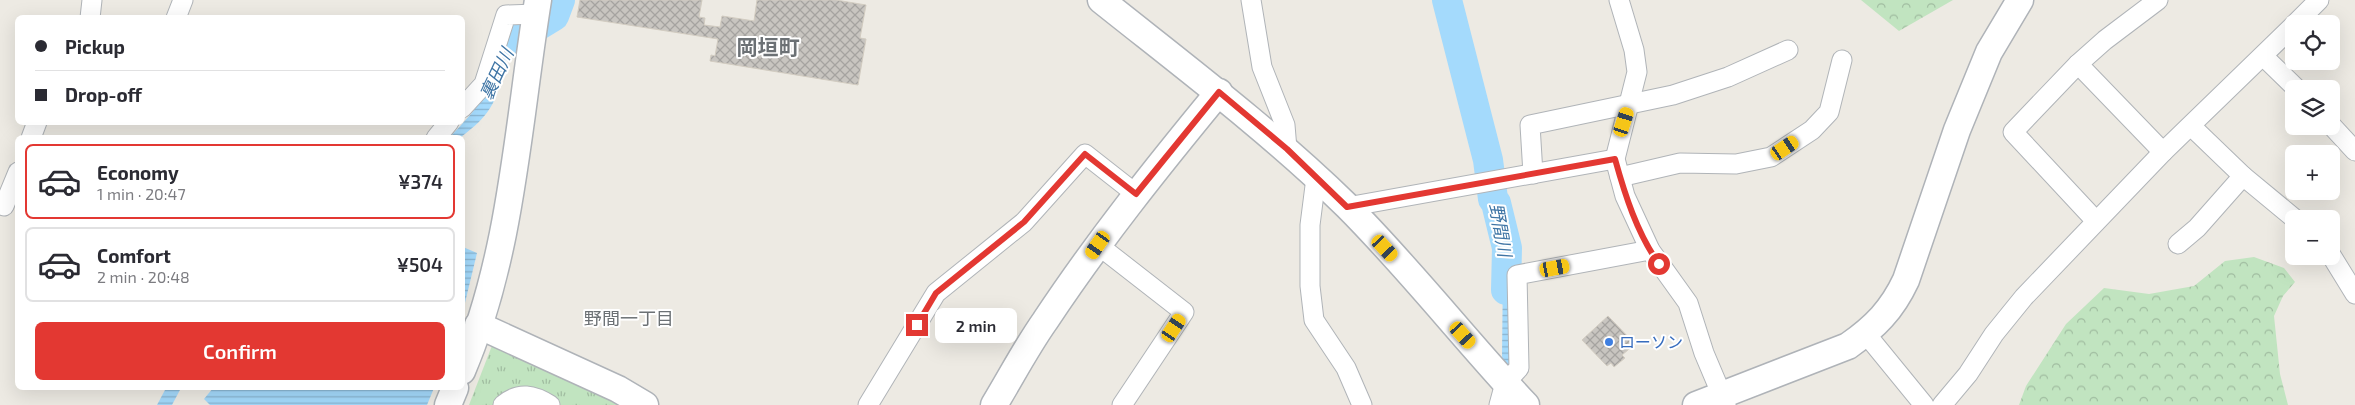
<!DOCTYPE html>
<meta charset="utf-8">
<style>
:root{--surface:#fff;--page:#f2f2f3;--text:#2b2b33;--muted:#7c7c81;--line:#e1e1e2;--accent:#e33832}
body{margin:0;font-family:"Exo 2","Noto Sans JP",sans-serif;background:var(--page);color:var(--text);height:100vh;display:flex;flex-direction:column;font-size:19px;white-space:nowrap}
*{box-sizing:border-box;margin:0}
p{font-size:16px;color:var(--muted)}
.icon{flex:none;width:28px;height:28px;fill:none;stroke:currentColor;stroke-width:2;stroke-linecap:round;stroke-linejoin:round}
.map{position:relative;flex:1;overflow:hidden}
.drawer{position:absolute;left:15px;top:135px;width:450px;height:255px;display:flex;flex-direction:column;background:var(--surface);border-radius:8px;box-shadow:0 5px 20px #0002}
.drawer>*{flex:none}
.guide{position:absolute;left:15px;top:15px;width:450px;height:110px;border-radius:8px;box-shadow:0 5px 20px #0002;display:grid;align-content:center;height:110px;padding:0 20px;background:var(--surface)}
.fabs{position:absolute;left:2285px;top:15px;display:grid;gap:10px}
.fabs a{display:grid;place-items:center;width:55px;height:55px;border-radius:8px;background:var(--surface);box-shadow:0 5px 20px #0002;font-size:25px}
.end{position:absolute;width:22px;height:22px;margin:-11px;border:6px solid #e33832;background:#fff;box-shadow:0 0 0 2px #fff}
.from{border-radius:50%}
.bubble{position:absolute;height:35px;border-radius:8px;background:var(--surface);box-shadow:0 5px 20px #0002;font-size:16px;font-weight:600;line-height:35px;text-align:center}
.car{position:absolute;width:15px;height:30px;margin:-15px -8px;border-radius:6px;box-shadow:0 0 4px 1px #0007;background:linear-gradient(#f5c518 24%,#345 0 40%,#f5c518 0 76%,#345 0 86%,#f5c518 0)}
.guide b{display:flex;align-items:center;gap:18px;height:48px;font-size:19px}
.guide b+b{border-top:1px solid var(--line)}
.guide i{width:12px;height:12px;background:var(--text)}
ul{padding:9px 0 0;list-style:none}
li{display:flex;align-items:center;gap:15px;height:75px;margin:0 10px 8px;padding:0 10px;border:2px solid var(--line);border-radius:8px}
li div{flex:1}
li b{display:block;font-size:19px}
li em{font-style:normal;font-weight:600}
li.selected{border-color:var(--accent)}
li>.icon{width:45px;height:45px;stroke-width:1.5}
.button{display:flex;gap:10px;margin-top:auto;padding:10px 20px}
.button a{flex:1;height:58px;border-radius:8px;background:var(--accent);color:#fff;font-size:20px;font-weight:600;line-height:58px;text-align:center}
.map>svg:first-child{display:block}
.grass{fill:url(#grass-tufts)}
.forest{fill:url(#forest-crowns)}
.water{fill:url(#water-rules)}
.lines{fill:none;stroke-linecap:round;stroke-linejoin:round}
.river{stroke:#a4dafc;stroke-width:30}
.building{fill:url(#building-cross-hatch);stroke:#d2ccc1}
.street-casing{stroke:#b0b4b8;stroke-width:21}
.secondary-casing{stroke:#afb3b8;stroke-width:29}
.street{stroke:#fff;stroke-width:19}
.secondary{stroke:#fff;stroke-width:26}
.route{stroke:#e33832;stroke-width:6}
.shop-dot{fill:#3f7fe0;stroke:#fff;stroke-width:2}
.labels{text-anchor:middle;stroke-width:4;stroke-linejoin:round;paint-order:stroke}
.shop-label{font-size:16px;fill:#366cbe;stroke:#fff;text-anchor:start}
.water-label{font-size:18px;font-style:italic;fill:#3f75a5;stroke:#fff}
.neighbourhood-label{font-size:18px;fill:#6c7175;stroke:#fff}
.district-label{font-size:21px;font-weight:bold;fill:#6c7175;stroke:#fff}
</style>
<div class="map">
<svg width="2355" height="405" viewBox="0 0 2355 405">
<defs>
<pattern id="grass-tufts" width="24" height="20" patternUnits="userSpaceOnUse" patternTransform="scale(1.25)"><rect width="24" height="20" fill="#c1e4c0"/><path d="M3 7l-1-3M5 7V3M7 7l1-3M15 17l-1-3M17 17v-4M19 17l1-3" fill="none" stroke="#a0bca0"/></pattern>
<pattern id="forest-crowns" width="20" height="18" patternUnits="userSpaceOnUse" patternTransform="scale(1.25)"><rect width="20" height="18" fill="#c1e4c0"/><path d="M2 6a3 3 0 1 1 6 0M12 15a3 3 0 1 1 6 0" fill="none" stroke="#a0bca0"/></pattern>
<pattern id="water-rules" width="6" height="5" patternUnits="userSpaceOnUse" patternTransform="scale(1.25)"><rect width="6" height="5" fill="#a4dafc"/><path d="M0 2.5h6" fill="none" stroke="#89b4d0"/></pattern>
<pattern id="building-cross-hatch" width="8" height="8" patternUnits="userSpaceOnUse" patternTransform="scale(1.25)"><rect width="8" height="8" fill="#c8c5c0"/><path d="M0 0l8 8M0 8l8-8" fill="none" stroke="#a5a3a0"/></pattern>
</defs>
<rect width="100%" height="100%" fill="#edeae3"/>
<!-- grass -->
<polygon class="grass" points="493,343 627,405 469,405"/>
<!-- forest -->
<g class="forest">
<polygon points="1861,0 1953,0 1899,31"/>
<polygon points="2254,257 2284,268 2295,282 2283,296 2274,316 2280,374 2288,405 2019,405 2026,386 2066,324 2104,288 2149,294 2194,286 2225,261"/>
</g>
<!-- water -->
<g class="water">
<path d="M554 0H566C555 22 529 26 514 45 504 57 501 88 493 103 486 117 473 128 461 137L449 138C465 121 480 106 489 86 495 72 497 54 505 42 517 25 548 21 554 0Z"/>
<polygon points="1442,0 1453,0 1476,69 1505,228 1510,283 1512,361 1508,405 1502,356 1503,267 1499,234 1484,171 1479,118 1465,62"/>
<polygon points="463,247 477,253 463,311"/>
<polygon points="166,388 181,388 172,405 157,405"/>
<polygon points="213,388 434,388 427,405 210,405 204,399"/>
</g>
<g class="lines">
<!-- river -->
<g class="river">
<polyline points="1447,0 1488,160 1493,199 1496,203 1507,248 1506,290"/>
<polyline points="513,41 554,16 560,0"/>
</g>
</g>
<!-- building -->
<g class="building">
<polygon points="580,0 702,0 699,17 705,18 704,25 720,27 722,16 754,21 757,0 836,0 866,5 860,38 866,39 858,85 710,61 711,55 715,56 718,39 577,17"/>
<polygon points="1608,316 1635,344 1622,355 1625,358 1614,367 1611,363 1607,366 1582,340"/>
</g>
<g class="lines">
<defs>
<g id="street">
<polyline points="1251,0 1262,67 1285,125 1287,149"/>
<polyline points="1619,0 1634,50 1637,72 1615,159 1625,196 1650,250 1688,303 1704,353 1726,405"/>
<polyline points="90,18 92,0"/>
<polyline points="176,18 183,0"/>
<polyline points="2295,24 2319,0"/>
<polyline points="2263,56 2297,89"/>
<polyline points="2078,64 2163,152"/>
<polyline points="462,108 484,84 506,15 536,14"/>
<polyline points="2331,125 2355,151"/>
<polyline points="2191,126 2243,176 2295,219"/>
<polyline points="31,138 37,122"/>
<polyline points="436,138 449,122"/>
<polyline points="1533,174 1530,125 1673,95 1728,77 1788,50"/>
<polyline points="1620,177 1680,163 1736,164 1771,157 1812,130 1829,112 1842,60"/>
<polyline points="1316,178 1310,225 1310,286 1314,320 1346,368 1362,405"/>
<polyline points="4,206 18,172"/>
<polyline points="1347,207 1615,159"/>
<polyline points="2096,221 2013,132 2078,64 2105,40 2158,0"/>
<polyline points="2178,244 2197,228 2243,176"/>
<polyline points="1098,245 1184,312 1122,405"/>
<polyline points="2331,255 2355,294"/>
<polyline points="1866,334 1924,405"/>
<path d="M503 405C519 391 534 395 550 405"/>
<polyline points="868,405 936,293 1024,222 1085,154 1136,194"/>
<polyline points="1499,405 1505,383 1519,368 1517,275 1650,250"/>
<polyline points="1942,405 1968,374 1994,334 2024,297 2163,152 2294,25"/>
</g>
<g id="secondary">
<path d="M1101 0C1185 67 1270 131 1347 206 1410 269 1465 340 1526 405"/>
<polyline points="478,325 618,389 645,405"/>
<path d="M462 371C512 254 518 123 538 0"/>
<polyline points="448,405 455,388"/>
<path d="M994 405C1011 377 1026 348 1045 321 1098 241 1158 166 1219 92"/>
<path d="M1696 405 1848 346C1875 327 1892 310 1906 280L1957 130 1989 52 2020 0"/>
</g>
</defs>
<!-- street casing -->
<use href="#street" class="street-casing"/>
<!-- secondary casing -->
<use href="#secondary" class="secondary-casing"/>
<!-- street -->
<use href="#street" class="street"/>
<!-- secondary -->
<use href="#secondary" class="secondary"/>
</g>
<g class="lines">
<!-- route -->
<path class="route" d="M917 325 936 293 1024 222 1085 154 1136 194 1219 92 1287 149 1347 207 1615 159C1625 195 1637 233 1659 264"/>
</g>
<!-- markers -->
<circle class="shop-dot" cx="1609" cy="342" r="5"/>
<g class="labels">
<!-- shop labels -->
<g class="shop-label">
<text x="1619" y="348">ローソン</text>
</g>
<!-- water labels -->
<g class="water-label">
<text transform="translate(497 74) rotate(-65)" y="6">裏田川</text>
<text transform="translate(1500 230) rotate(80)" y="6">野間川</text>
</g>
<!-- neighbourhood labels -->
<g class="neighbourhood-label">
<text x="629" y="325">野間一丁目</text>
</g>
<!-- district labels -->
<g class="district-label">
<text x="768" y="55">岡垣町</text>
</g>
</g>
</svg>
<div class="fabs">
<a><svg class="icon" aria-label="locate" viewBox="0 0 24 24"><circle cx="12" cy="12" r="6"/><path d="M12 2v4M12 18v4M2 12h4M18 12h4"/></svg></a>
<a><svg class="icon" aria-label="layers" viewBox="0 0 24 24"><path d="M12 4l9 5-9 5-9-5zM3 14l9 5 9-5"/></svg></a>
<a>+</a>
<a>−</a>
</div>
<i class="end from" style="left:1659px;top:264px"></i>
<i class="end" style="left:917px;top:325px"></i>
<div class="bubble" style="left:935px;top:308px;width:82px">2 min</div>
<i class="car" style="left:1624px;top:122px;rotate:18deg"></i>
<i class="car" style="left:1785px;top:148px;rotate:56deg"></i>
<i class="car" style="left:1098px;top:245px;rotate:215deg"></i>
<i class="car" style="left:1385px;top:248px;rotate:137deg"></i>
<i class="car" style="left:1555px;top:268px;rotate:80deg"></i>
<i class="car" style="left:1174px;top:328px;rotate:34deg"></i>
<i class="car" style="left:1463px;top:335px;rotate:138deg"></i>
<div class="guide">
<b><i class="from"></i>Pickup</b>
<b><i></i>Drop-off</b>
</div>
<section class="drawer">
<ul>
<li class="selected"><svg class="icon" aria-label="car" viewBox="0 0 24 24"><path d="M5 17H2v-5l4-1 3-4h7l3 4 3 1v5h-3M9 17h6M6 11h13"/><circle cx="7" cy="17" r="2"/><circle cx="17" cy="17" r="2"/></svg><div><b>Economy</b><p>1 min · 20:47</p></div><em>¥374</em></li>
<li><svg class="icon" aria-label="car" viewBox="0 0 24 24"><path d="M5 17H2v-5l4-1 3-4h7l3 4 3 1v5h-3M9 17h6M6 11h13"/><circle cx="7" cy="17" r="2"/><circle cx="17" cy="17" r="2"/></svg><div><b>Comfort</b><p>2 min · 20:48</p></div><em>¥504</em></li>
</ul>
<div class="button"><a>Confirm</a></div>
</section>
</div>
